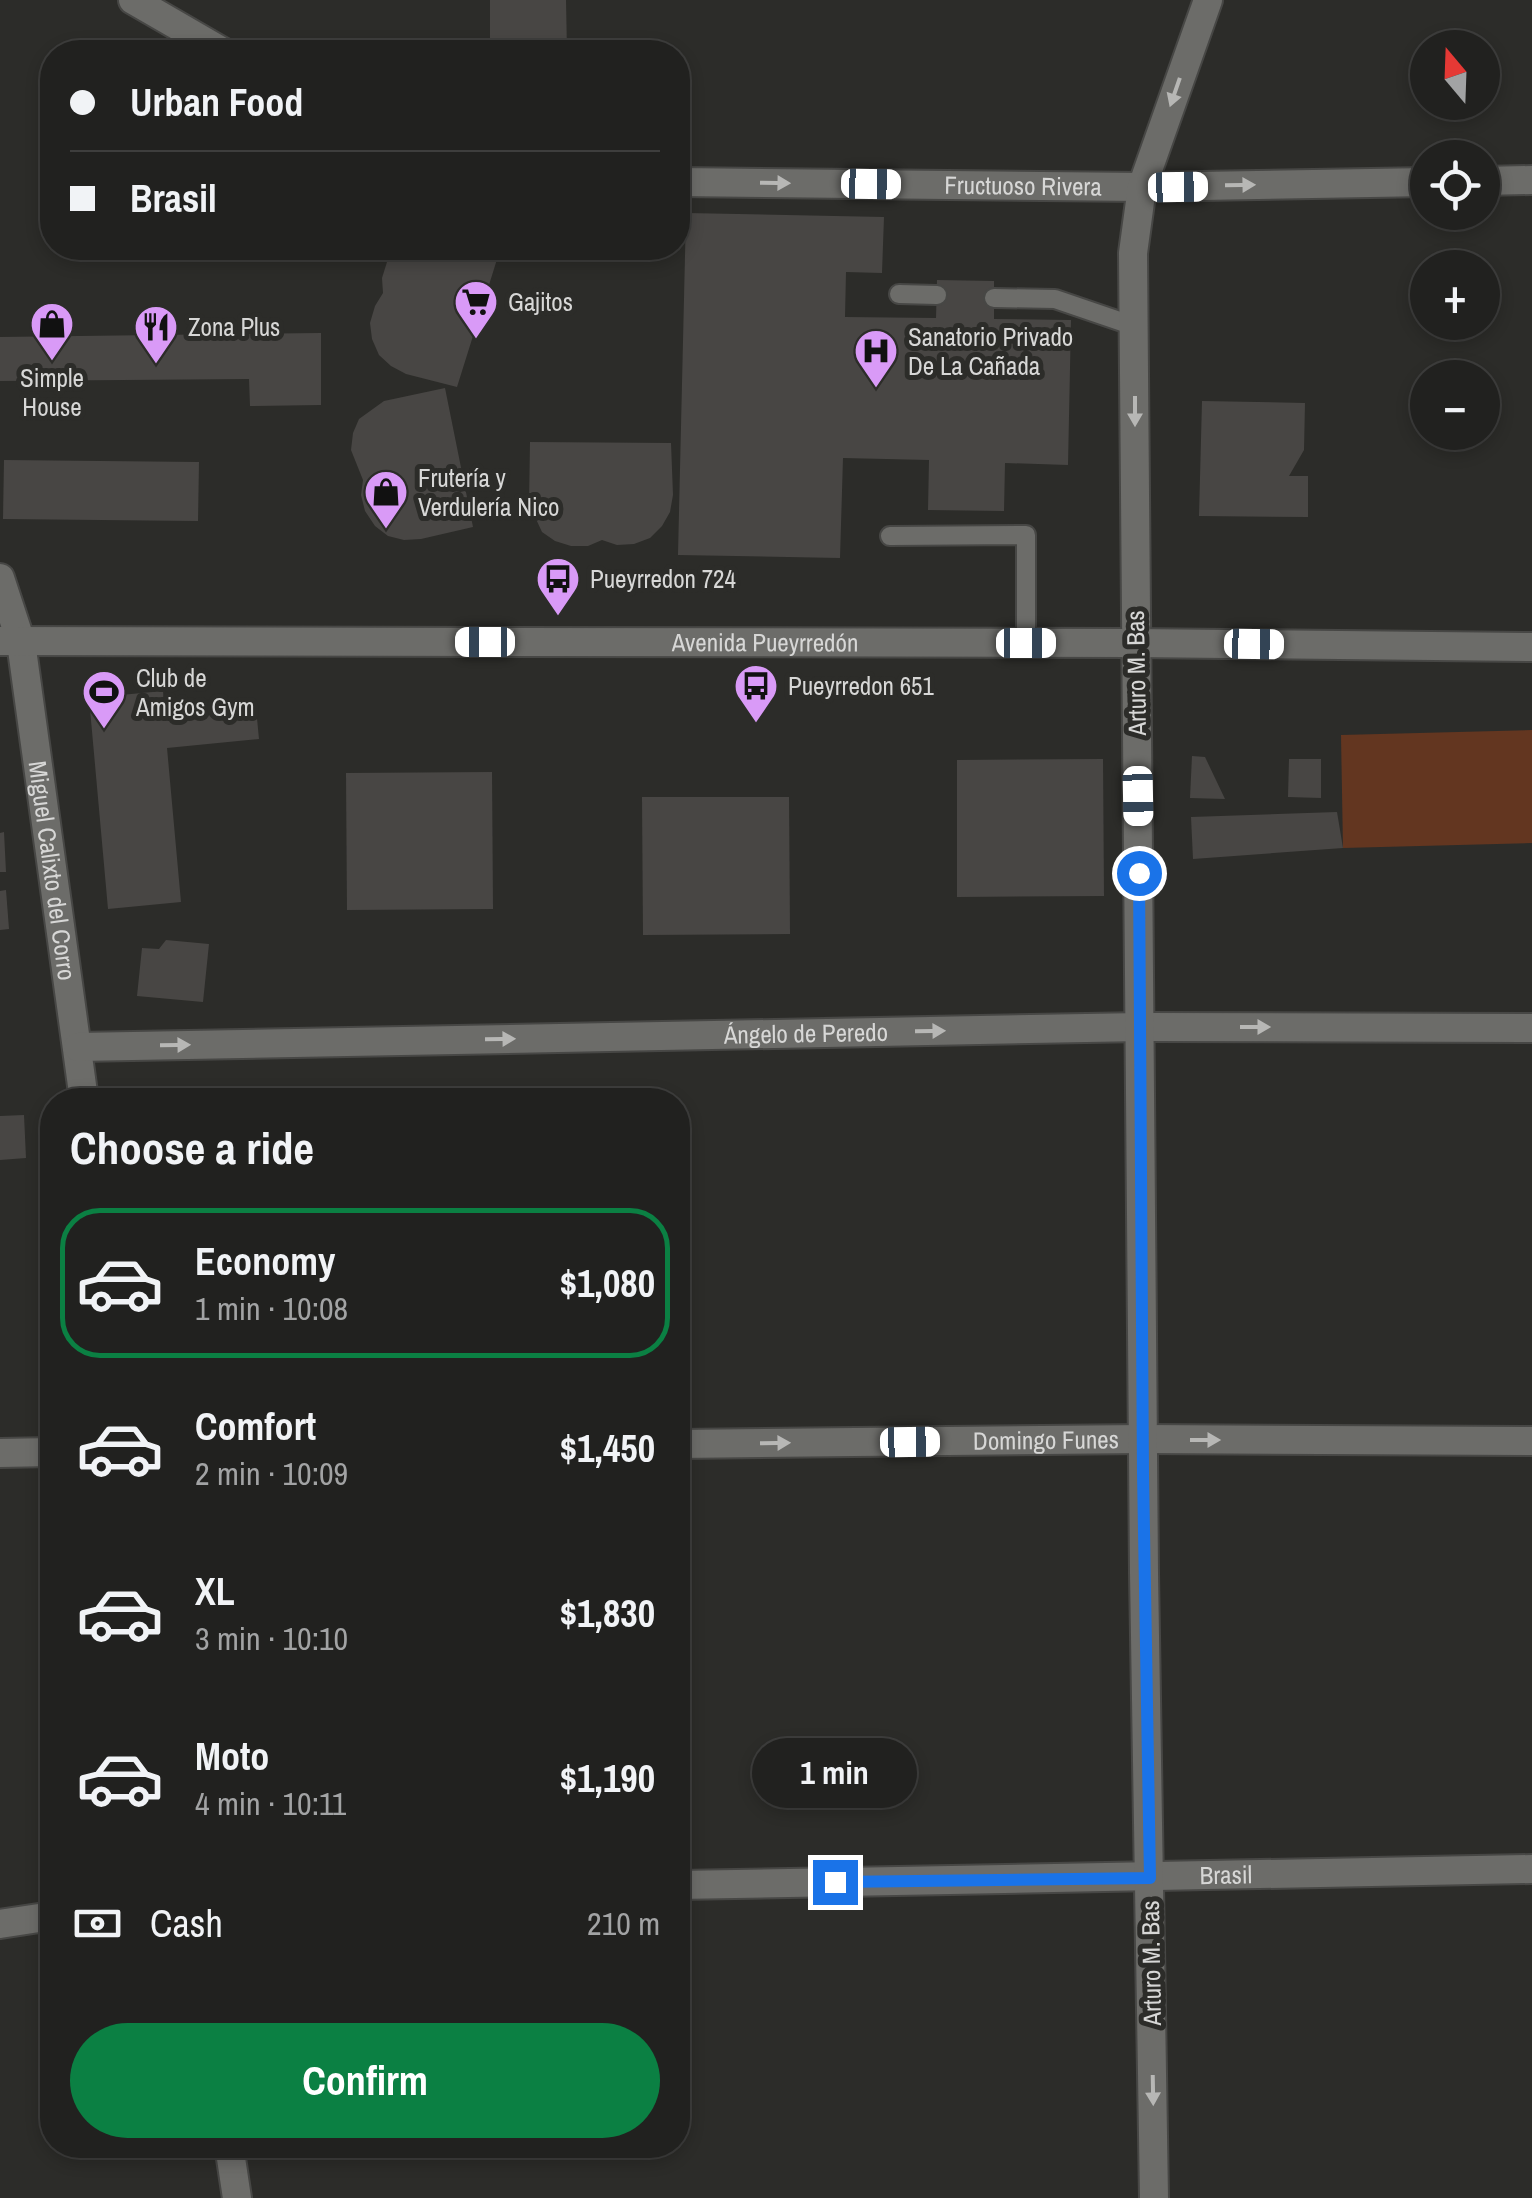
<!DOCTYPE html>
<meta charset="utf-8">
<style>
:root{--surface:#21211f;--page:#292928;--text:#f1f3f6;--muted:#a2a3a4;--line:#3e3e3d;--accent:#0b8043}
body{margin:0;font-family:"Archivo Narrow",sans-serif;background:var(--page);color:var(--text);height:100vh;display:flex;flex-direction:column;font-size:38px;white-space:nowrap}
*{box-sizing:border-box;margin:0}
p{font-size:32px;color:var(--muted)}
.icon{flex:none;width:55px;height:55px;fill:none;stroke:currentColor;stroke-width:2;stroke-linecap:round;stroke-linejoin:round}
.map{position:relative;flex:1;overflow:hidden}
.side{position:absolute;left:40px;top:1088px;width:650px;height:1070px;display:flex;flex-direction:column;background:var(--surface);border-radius:40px;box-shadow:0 5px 15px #0003,0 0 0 2px var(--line)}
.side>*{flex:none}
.guide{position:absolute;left:40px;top:40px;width:650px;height:220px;border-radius:40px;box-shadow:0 5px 15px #0003,0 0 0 2px var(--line);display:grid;align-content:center;height:220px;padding:0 30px;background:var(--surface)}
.needle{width:65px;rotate:341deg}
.controls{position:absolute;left:1410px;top:30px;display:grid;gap:20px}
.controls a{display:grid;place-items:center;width:90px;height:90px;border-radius:50%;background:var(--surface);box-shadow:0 5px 15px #0003,0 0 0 2px var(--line);font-size:50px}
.end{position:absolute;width:45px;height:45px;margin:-22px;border:12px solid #1a73e8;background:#fff;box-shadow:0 0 0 5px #fff}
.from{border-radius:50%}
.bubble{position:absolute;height:70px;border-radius:35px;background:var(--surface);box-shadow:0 5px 15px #0003,0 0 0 2px var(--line);font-size:32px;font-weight:800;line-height:70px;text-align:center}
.car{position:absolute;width:30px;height:60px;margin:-30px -15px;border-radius:12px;box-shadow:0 0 8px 2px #0007;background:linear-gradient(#fff 24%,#345 0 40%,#fff 0 76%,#345 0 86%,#fff 0)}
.guide b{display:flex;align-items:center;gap:35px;height:95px;font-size:38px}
.guide b+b{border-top:2px solid var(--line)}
.guide i{width:25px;height:25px;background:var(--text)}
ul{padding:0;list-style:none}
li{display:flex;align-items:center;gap:30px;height:150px;margin:0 20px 15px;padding:0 10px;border:5px solid transparent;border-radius:40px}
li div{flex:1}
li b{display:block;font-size:38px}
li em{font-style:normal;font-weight:800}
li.active{border-color:var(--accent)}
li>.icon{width:90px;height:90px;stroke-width:1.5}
h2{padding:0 30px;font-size:45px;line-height:120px}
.pay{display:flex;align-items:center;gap:25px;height:110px;padding:0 30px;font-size:38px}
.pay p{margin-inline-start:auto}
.primary-button{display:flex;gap:20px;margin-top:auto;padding:20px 30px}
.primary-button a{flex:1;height:115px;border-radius:60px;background:var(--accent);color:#fff;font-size:40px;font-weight:800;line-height:115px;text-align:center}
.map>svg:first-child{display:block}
.pitch{fill:#633620}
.building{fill:#484644}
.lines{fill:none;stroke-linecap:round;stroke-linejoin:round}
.service-casing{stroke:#474745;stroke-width:22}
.minor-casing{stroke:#474745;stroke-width:32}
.secondary-casing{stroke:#474745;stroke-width:32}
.service{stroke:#6c6c69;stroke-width:18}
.minor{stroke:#6c6c69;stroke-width:28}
.secondary{stroke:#6c6c69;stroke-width:28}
.oneway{fill:#b7b7b5}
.route{stroke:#1a73e8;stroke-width:12}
.labels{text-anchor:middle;stroke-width:10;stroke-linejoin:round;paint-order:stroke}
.street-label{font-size:25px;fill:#d7d7d6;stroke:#2c2c29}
.poi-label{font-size:25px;fill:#d7d7d6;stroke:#2c2c29;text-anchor:start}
</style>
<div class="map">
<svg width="1532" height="2198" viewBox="0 0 1532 2198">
<rect width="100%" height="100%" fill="#2c2c29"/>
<!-- pitch -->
<polygon class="pitch" points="1532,730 1532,843 1343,848 1341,735"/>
<!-- building -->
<g class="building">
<polygon points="490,0 566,0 567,52 490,52"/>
<polygon points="686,213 884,217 882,273 846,272 845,317 936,318 937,280 994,281 994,319 1071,320 1068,465 1005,463 1004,511 928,510 929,460 843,458 840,558 678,555"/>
<polygon points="397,248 482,248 499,253 457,387 406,374 391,366 379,355 372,339 370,323 375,306 383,293 382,278 387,262"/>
<polygon points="321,333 321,405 250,406 249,379 0,381 0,337"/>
<polygon points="445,388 473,527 421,539 404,540 388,536 375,526 365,511 361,495 363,480 351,450 353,433 359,419 384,401"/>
<polygon points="1202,401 1305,403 1304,450 1289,476 1308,476 1308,517 1199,516"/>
<polygon points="530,442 671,443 673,495 670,512 662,526 650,538 634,544 617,545 602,540 588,546 571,546 555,541 542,532 529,504"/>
<polygon points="4,460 199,462 198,521 3,519"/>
<polygon points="163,691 165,717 256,708 259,739 167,748 181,902 108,909 89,698"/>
<polygon points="1192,756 1205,757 1225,799 1190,798"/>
<polygon points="1103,759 1104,896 957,897 957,760"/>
<polygon points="1289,759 1321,759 1321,798 1288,797"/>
<polygon points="492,772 493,909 347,910 346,773"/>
<polygon points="642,797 789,797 790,934 643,935"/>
<polygon points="1337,812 1343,848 1193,859 1191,817"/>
<polygon points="4,832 6,872 0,872 0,833"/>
<polygon points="6,890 9,929 0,930 0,891"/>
<polygon points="166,940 209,944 203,1002 137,996 142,948 159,949"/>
<polygon points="24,1115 26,1158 0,1160 0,1116"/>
</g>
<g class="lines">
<defs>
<g id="service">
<polyline points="899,294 937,295"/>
<polyline points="994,298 1055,299 1134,326"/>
<polyline points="890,536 1026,535 1026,643"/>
</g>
<g id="minor">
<polyline points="133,0 223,52"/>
<polyline points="1482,181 1532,180"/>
<path id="s1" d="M678 182 1142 187 1428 182"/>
<path id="s2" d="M0 578 21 642 84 1100"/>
<path id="s3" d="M78 1047 1142 1027 1532 1028"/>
<path id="s4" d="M678 1444 1143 1439 1532 1441"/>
<polyline points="0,1453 52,1452"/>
<path id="s5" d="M678 1885 1532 1869"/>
<polyline points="0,1924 52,1916"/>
<polyline points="229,2145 237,2198"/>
<polyline points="1154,2198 1144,1573 1133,253 1142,187 1208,0"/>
</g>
<g id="secondary">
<path id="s6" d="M0 641 1135 643 1532 647"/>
</g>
</defs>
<!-- service casing -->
<use href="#service" class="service-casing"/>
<!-- minor casing -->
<use href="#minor" class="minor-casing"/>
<!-- secondary casing -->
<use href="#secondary" class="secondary-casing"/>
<!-- service -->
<use href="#service" class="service"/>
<!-- minor -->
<use href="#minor" class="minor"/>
<!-- secondary -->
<use href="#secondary" class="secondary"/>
</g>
<!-- one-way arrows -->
<defs><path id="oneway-solid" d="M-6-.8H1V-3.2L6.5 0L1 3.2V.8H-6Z" transform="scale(2.5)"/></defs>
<g class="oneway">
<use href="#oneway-solid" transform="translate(1175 92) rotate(109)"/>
<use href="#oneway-solid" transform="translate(775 183) rotate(1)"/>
<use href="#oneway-solid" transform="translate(1240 185) rotate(-1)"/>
<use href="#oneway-solid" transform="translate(1135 411) rotate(90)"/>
<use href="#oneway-solid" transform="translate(1255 1027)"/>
<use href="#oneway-solid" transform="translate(930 1031) rotate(-1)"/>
<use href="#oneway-solid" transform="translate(500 1039) rotate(-1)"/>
<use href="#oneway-solid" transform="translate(175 1045) rotate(-1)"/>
<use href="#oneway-solid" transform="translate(1205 1440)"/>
<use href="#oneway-solid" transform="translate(775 1443) rotate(-1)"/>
<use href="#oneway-solid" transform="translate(1153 2090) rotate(89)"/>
</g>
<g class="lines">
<!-- route -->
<polyline class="route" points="835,1882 1150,1878 1143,1473 1139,873"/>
</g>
<!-- icons -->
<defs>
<symbol id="supermarket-pin" viewBox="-11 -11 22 30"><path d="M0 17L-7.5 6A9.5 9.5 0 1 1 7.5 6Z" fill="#d99af7" stroke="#2c2c29"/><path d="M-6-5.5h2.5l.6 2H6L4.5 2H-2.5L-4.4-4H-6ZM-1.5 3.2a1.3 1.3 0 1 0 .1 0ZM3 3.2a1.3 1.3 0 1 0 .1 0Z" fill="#111"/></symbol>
<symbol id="shop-pin" viewBox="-11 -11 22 30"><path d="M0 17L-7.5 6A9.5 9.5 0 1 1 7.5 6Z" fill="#d99af7" stroke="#2c2c29"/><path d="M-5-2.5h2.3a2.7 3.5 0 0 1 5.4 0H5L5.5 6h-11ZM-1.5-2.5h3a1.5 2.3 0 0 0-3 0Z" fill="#111"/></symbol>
<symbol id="restaurant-pin" viewBox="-11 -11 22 30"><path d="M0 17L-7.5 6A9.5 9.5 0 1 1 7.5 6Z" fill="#d99af7" stroke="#2c2c29"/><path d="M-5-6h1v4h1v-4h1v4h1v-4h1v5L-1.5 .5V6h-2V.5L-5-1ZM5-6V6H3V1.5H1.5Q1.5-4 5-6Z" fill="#111"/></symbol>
<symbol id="hospital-pin" viewBox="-11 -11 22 30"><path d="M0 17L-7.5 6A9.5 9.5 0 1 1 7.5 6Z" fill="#d99af7" stroke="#2c2c29"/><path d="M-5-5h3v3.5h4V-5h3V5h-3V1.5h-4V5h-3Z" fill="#111"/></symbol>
<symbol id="bus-pin" viewBox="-11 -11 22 30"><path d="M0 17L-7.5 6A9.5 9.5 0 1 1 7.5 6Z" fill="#d99af7" stroke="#2c2c29"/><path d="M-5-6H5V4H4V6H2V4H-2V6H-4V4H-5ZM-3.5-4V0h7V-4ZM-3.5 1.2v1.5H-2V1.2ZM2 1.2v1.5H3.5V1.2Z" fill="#111"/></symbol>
<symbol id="stadium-pin" viewBox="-11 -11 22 30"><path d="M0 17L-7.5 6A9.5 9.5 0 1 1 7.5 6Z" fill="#d99af7" stroke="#2c2c29"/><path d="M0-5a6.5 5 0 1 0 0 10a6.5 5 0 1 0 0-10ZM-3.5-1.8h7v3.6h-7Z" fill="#111"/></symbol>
</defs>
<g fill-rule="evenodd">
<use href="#supermarket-pin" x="451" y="277" width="50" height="68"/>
<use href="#shop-pin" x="27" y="299" width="50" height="68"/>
<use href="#restaurant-pin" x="131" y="302" width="50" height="68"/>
<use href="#hospital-pin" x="851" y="326" width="50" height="68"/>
<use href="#shop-pin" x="361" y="467" width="50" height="68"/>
<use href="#bus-pin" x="533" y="554" width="50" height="68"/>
<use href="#bus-pin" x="731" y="661" width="50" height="68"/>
<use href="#stadium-pin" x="79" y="667" width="50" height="68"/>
</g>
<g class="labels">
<!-- street labels -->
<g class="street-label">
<text dy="9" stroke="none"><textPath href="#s1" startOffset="345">Fructuoso Rivera</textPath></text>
<text dy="9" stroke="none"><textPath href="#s6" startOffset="765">Avenida Pueyrredón</textPath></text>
<text transform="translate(1136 673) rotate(-91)" y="9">Arturo M. Bas</text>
<text dy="9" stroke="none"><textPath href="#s2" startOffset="298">Miguel Calixto del Corro</textPath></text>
<text dy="9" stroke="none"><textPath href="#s3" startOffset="728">Ángelo de Peredo</textPath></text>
<text dy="9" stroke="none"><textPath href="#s4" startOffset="368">Domingo Funes</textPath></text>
<text dy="9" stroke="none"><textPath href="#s5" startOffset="548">Brasil</textPath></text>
<text transform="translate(1151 1963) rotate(-91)" y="9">Arturo M. Bas</text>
</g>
<!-- poi labels -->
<g class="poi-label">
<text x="508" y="311">Gajitos</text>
<text x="188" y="336">Zona Plus</text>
<text x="908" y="346">Sanatorio Privado<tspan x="908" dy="29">De La Cañada</tspan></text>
<text x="52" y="387" text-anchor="middle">Simple<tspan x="52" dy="29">House</tspan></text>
<text x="418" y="487">Frutería y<tspan x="418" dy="29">Verdulería Nico</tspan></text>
<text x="590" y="588">Pueyrredon 724</text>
<text x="136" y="687">Club de<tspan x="136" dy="29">Amigos Gym</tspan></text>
<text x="788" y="695">Pueyrredon 651</text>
</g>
</g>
</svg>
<div class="controls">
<a><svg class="needle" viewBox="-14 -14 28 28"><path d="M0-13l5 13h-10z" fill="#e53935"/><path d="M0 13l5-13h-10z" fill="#a2a3a4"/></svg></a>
<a><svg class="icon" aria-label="locate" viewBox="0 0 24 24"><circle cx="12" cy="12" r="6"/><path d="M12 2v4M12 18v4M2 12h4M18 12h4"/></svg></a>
<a>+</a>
<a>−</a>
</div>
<i class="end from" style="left:1139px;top:873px"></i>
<i class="end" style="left:835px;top:1882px"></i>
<div class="bubble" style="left:752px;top:1738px;width:165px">1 min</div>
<i class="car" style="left:871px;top:184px;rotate:91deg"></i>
<i class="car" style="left:1178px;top:187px;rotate:89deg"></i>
<i class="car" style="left:485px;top:642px;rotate:270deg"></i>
<i class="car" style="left:1026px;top:643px;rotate:90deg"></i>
<i class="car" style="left:1254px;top:644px;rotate:91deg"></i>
<i class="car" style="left:1138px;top:796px;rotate:179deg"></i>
<i class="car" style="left:910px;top:1442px;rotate:89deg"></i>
<div class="guide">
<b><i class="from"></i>Urban Food</b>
<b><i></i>Brasil</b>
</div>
<section class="side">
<h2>Choose a ride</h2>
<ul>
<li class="active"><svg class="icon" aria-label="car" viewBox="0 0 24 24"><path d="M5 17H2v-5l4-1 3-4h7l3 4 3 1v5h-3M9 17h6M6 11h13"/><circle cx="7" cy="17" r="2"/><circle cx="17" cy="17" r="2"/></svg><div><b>Economy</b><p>1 min · 10:08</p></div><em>$1,080</em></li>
<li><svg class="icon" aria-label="car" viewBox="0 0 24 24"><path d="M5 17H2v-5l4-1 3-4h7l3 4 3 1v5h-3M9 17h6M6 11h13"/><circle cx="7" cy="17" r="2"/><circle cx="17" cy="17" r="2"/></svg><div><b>Comfort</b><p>2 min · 10:09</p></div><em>$1,450</em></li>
<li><svg class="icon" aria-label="car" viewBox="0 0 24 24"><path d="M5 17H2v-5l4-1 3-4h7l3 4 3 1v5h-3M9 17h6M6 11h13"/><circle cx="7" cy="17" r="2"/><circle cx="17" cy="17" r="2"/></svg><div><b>XL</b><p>3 min · 10:10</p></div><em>$1,830</em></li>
<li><svg class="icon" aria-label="car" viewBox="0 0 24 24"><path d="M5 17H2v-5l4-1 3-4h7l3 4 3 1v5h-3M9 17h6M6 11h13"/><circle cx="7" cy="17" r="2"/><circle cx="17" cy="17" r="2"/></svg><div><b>Moto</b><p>4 min · 10:11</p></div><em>$1,190</em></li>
</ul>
<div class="pay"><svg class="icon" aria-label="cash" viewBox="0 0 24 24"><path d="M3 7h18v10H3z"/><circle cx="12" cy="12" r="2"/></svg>Cash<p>210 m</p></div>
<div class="primary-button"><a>Confirm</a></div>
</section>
</div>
